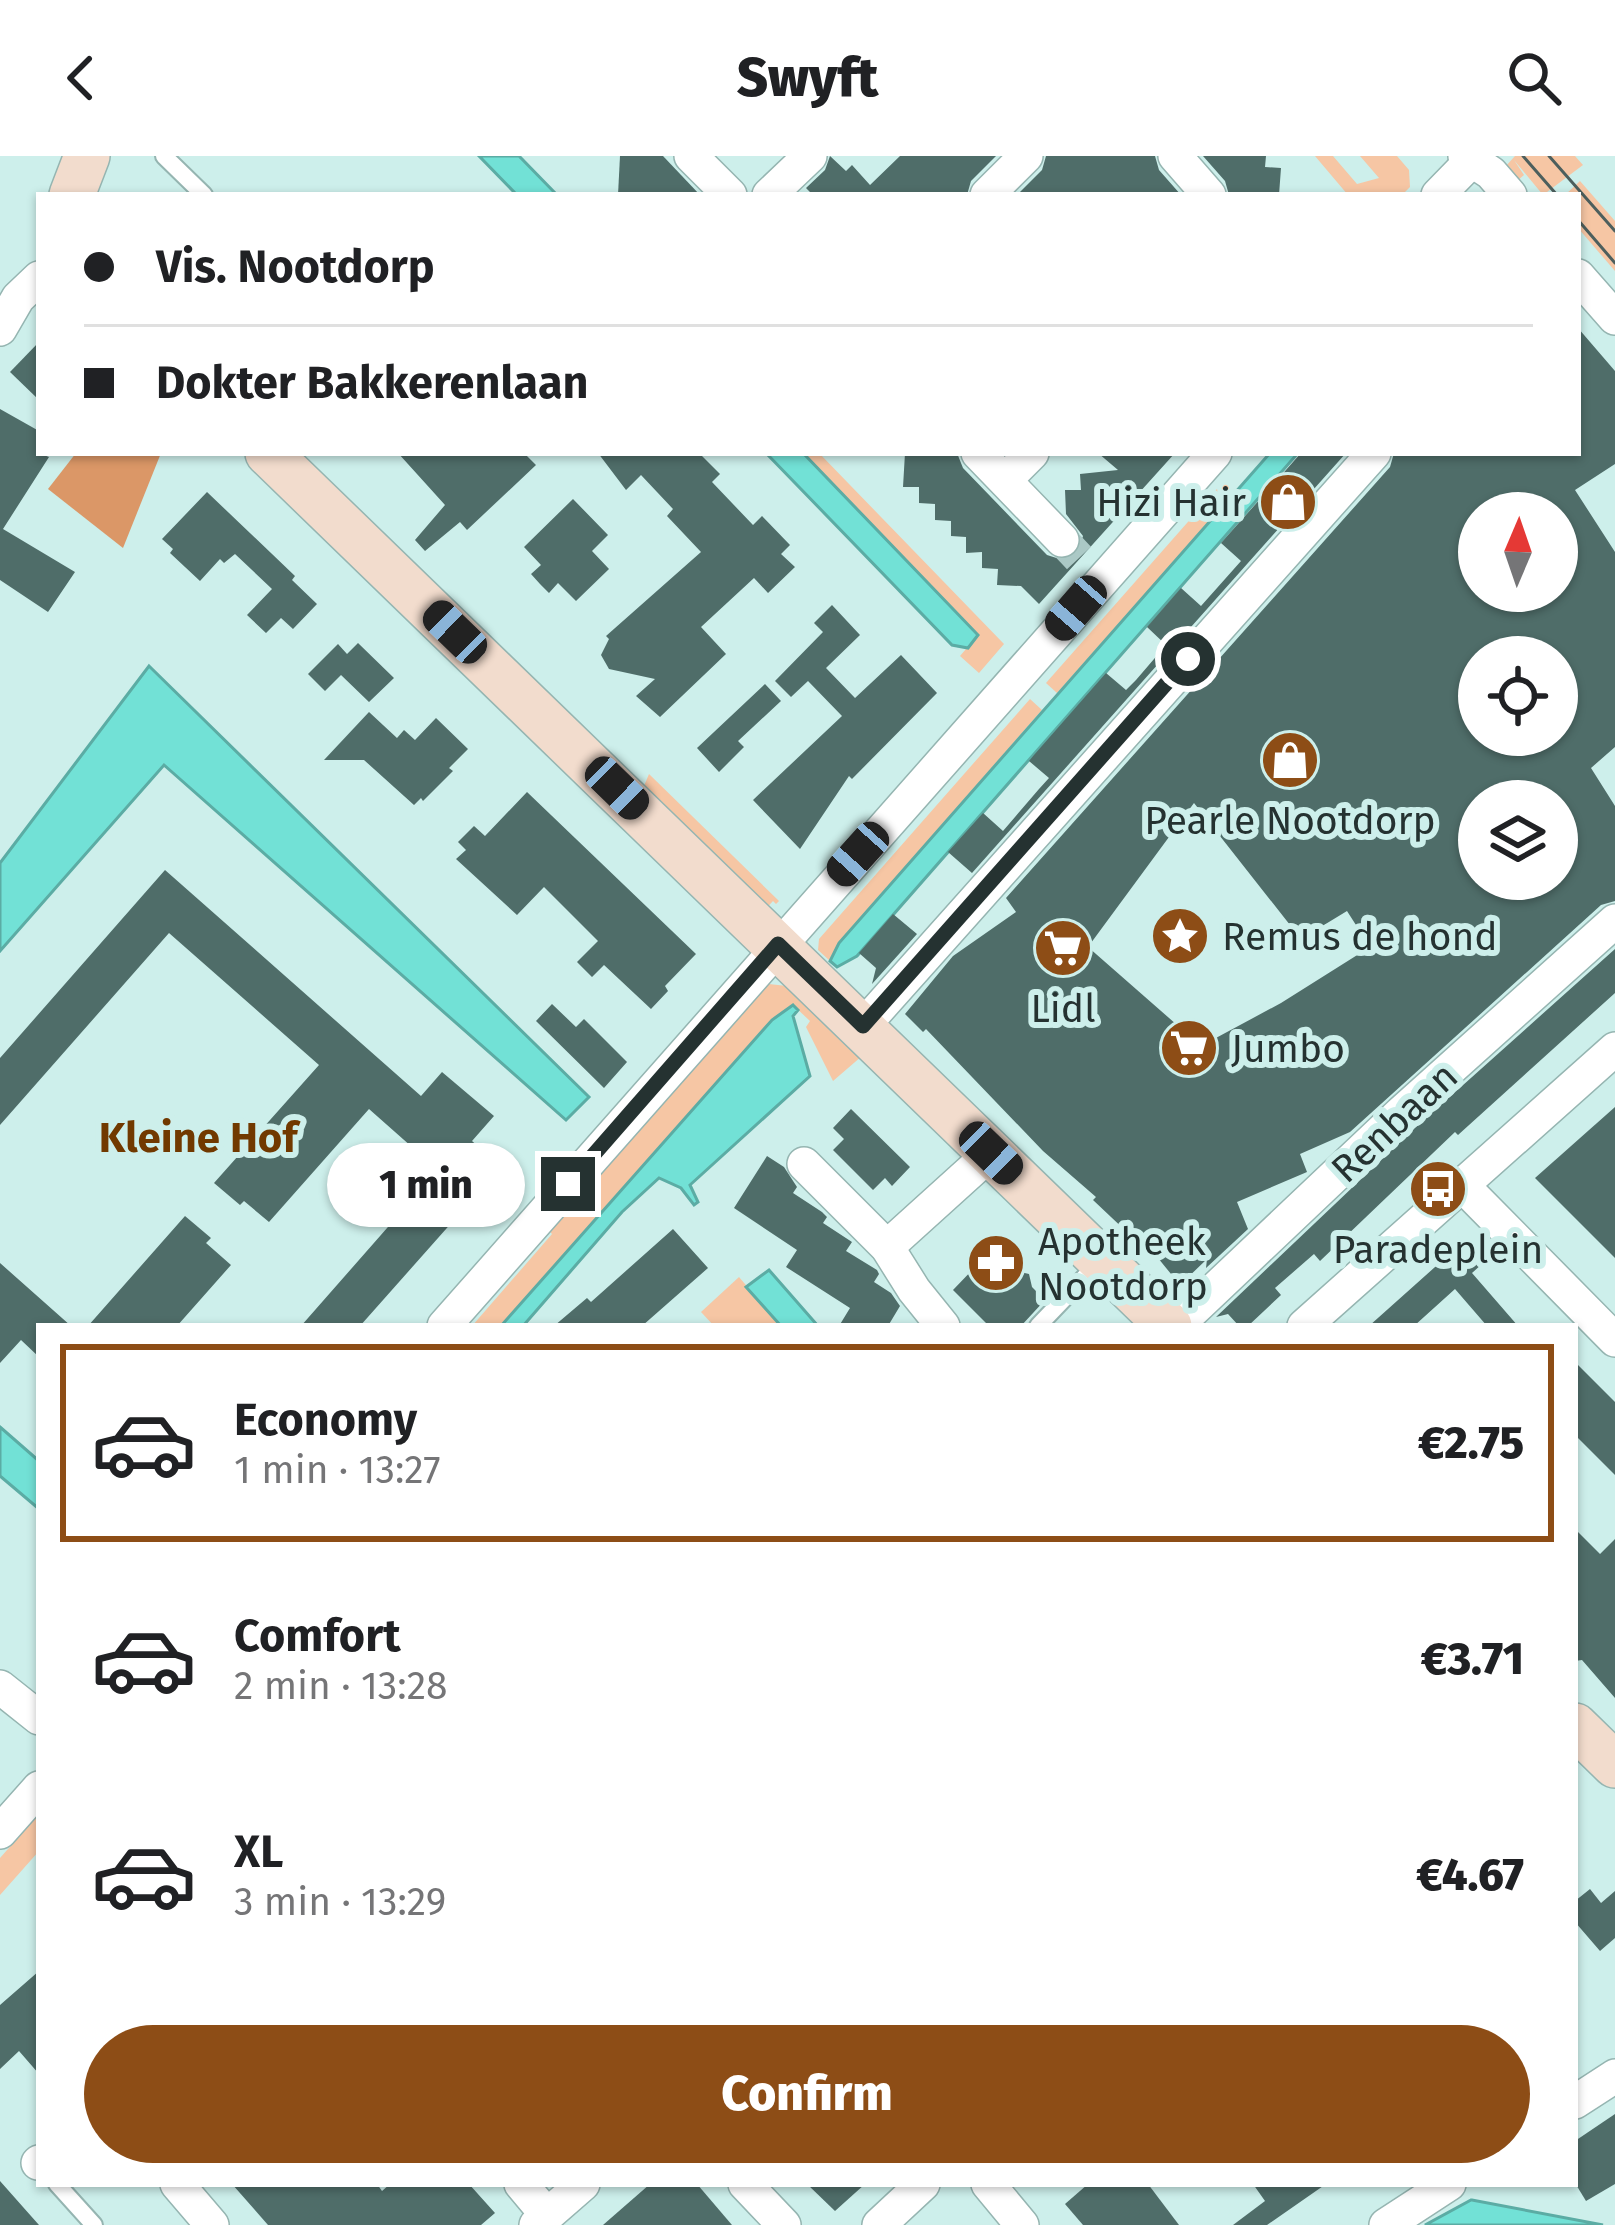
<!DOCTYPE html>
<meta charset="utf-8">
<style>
:root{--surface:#fff;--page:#f6f6f6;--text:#202124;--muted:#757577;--line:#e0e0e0;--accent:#8d4d16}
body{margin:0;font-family:"Fira Sans",sans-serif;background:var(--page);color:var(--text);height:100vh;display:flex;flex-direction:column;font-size:45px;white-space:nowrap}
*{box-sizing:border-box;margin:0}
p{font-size:39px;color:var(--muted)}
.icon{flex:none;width:66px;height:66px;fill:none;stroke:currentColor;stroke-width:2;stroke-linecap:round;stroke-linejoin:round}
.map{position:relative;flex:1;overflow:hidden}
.drawer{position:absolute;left:36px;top:1167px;width:1542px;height:864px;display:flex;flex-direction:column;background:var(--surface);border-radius:0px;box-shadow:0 3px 9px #0004}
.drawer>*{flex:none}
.guide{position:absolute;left:36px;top:36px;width:1545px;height:264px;border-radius:0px;box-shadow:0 3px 9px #0004;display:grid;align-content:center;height:264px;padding:0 48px;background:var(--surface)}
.needle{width:78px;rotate:2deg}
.fabs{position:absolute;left:1458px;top:336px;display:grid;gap:24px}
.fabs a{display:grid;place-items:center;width:120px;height:120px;border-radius:50%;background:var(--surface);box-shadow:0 3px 9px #0004;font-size:60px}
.end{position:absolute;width:54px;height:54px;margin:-27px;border:15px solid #253231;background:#fff;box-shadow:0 0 0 6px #fff}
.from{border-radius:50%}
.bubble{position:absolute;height:84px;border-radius:42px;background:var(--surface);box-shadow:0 3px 9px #0004;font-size:39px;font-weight:800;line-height:84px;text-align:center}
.car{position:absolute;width:36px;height:72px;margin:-36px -18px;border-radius:15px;box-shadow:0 0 9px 3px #0007;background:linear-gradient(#222 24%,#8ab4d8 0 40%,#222 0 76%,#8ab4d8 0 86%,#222 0)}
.guide b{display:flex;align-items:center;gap:42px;height:114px;font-size:45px}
.guide b+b{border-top:3px solid var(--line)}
.guide i{width:30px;height:30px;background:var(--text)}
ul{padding:21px 0 0;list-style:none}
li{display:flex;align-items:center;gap:36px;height:198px;margin:0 24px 18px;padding:0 24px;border:6px solid transparent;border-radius:0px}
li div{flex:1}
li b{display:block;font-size:45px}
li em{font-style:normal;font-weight:800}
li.on{border-color:var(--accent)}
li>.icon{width:108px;height:108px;stroke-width:1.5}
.button{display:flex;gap:24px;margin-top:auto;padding:24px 48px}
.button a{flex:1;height:138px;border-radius:72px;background:var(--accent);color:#fff;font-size:48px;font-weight:800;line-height:138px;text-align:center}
header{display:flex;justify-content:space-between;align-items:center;height:156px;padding:0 48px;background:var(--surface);font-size:54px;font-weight:800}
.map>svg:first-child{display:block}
.green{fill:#f6c6a4}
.forest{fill:#db9767}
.water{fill:#72e1d6;stroke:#5baca4;stroke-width:3}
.building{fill:#4f6d69;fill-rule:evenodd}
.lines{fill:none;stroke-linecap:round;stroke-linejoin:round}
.street-tunnel{stroke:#abc9c6;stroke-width:33;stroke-dasharray:33 16;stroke-linecap:butt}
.lane-casing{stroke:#95b5b1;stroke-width:20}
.street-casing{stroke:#95b5b1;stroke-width:36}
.secondary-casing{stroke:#95b5b1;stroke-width:48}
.lane{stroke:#fff;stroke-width:16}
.street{stroke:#fff;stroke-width:33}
.secondary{stroke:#f2dccd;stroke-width:45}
.tram{stroke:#4d5f5d;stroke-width:3}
.route{stroke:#253231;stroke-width:15}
.labels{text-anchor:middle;stroke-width:12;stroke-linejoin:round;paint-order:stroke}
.poi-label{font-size:39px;fill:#253231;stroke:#cdefeb}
.street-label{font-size:39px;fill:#253231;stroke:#cdefeb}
.neighbourhood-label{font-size:42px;font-weight:bold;fill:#713900;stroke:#cdefeb}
</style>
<header><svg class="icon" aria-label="back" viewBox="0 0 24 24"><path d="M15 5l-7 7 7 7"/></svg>Swyft<svg class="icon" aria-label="search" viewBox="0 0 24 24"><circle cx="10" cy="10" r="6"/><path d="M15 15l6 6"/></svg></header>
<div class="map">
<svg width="1615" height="2069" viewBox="0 0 1615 2069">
<rect width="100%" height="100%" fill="#cdefeb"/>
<!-- green -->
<g class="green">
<polygon points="1315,0 1333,0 1357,28 1379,22 1360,0 1397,0 1409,14 1410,31 1402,39 1348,39"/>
<polygon points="1515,0 1575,0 1583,9 1543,39 1514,4 1524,19 1517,25 1505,11"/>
<polygon points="1580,25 1615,65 1615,115 1578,72 1578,39 1565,39"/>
<polygon points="804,297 819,297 1004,488 979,517 960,500 978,479"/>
<polygon points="1224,325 1236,336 1057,537 1046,527"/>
<polygon points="1030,543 1042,554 839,787 830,805 818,794 819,783"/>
<polygon points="649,618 779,745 776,748 773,745 763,756 641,637"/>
<polygon points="760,827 787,830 862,900 833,925 806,871 810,865 793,849 772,864 501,1170 472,1170 552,1078 546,1071"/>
<polygon points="739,1121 781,1170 714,1170 701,1156"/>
<polygon points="39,1658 39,1695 0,1739 0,1702"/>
</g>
<!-- forest -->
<polygon class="forest" points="76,297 161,297 123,392 48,333"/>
<!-- water -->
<g class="water">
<polygon points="479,0 519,0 557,39 517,39"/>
<polygon points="766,297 803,297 978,479 968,492 952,489"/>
<polygon points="1270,297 1298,297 857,800 837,811 830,805 839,787"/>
<polygon points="149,510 589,941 566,964 164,609 0,795 0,707"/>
<polygon points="793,849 798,854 793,860 810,920 690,1029 698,1046 694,1049 681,1032 659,1022 622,1056 523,1170 501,1170 772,864"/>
<polygon points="769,1114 818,1170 781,1170 746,1131"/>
<polygon points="0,1271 39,1305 39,1353 0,1320"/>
<polygon points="1471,2044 1472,2044 1603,2069 1425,2069"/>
</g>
<!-- building -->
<g class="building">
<polygon points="620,0 663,0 700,39 618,39"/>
<polygon points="830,0 846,15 852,9 870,29 900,0 996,0 971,25 967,39 813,39 806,32 825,14"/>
<polygon points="1046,0 1155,0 1159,14 1181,39 1017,39 1042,14"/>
<polygon points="1203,0 1266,0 1265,11 1281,12 1279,39 1229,39 1225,25"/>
<path d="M1578 172 1615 215V308L1575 334 1615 396V591L1591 612 1615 650V745L1601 749 1350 976 1300 998 1307 1016 1237 1046 1248 1073 1206 1112 1207 1103 1180 1129 1149 1091 1131 1076 1129 1078 1093 1044 1096 1041 1043 995 926 873 923 876 905 858 953 800 1016 756 1006 742 1390 311 1394 297H1578ZM1479 357H1557V435H1479ZM1479 501H1557V579H1479ZM1479 645H1557V723H1479ZM1194 647 1301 783 1347 755 1370 791 1281 847 1201 890 1088 791Z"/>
<polygon points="39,186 39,244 10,216"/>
<polygon points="0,253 39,275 39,297 49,301 3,373 75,416 48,456 0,424"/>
<polygon points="398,297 524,297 536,309 467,374 460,366 425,395 415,384 445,349"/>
<polygon points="598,297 699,297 720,318 712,326 753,369 762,360 790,389 781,398 795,411 768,437 754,422 701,471 726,498 660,561 636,540 655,523 609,513 601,499 609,483 606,480 701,396 667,360 673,353 641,319 626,334"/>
<polygon points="905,297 957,297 963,312 1047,399 1066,405 1077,398 1083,380 1066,358 1065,334 1081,334 1080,318 1118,314 1098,297 1175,297 1039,448 1021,430 997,429 998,413 982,412 982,396 966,397 966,381 951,380 951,365 935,364 935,348 919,347 919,331 903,331"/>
<polygon points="1301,297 1346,297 972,717 948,696 983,657 1003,675 1039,633 1049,622 1029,605 1034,599 1106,517 1126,534 1136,524 1166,489 1147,471 1181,432 1201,450 1241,405 1221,387"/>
<polygon points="207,336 295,420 292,424 317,448 293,473 281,462 266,477 247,459 272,433 235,398 224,407 220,403 200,425 170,397 173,393 162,383"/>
<polygon points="573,343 608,379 592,395 609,413 576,445 558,427 549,437 540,428 531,418 541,409 524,391"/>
<polygon points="832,449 860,479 826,512 855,542 901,499 937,537 852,623 849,620 800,693 753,644 842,560 808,525 791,541 775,525 823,476 814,467"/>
<polygon points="358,487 394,522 369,546 341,519 325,535 308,518 338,488 347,498"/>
<polygon points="765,528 781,545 738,585 744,591 719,616 697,592"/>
<polygon points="369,556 397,582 404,574 415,584 436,562 468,593 449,612 453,615 423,645 421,642 414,649 364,604 324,604"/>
<polygon points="527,636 696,798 665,830 668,835 651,853 604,809 592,821 577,806 598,785 544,731 517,759 456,703 466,694 458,686 474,670 485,680"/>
<polygon points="165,714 421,940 442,916 494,960 472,985 501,1011 360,1170 301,1170 438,1014 369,953 269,1066 244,1045 240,1049 214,1027 319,909 169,777 0,969 0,902"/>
<polygon points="893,758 917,778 872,828 876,812 859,797"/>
<polygon points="1615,793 1615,837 1458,979 1455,976 1320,1105 1314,1098 1275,1132 1281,1139 1248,1170 1239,1170 1228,1158 1216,1161 1415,972"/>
<polygon points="552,848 576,871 584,863 627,906 604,932 536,865"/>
<polygon points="1615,951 1615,1102 1535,1022"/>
<polygon points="851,953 910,1011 892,1030 885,1022 873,1034 833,994 844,983 833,972"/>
<polygon points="767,1000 784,1011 797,1031 793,1037 822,1056 827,1061 823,1067 852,1086 846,1095 877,1114 879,1118 874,1126 891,1137 900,1150 888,1170 839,1170 850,1152 786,1111 797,1094 734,1052"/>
<polygon points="185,1060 211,1082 206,1087 231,1109 177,1170 88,1170"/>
<polygon points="673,1073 708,1112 642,1170 554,1170 587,1142 591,1146"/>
<polygon points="1003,1082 1018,1096 1002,1112 1029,1118 1032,1131 1045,1144 1021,1170 989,1170 953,1134"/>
<polygon points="1463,1086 1482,1108 1472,1117 1518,1170 1487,1170 1455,1133 1414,1170 1369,1170"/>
<polygon points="0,1107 71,1170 39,1170 39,1201 21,1184 0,1207"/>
<polygon points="1575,1206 1615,1246 1615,1319 1575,1279"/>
<polygon points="1575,1373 1600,1398 1615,1383 1615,1542 1582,1504 1575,1505"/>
<polygon points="1590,1733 1601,1747 1615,1735 1615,1782 1600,1795 1575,1766 1575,1745"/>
<polygon points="39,1815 39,1918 19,1895 0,1913 0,1849"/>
<polygon points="1615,1958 1615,2028 1586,2045 1575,2027 1575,1985"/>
<polygon points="0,2025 23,2051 39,2069 0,2069"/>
<polygon points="232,2028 377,2028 382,2035 390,2028 469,2028 495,2057 481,2069 268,2069"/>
<polygon points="650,2028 697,2028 732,2069 603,2069"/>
<polygon points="807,2028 865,2028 835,2055"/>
<polygon points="1088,2028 1148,2028 1179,2069 1083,2069 1065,2048"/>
<polygon points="1253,2028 1326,2028 1267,2069 1233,2069 1265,2045"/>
</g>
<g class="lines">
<!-- street-tunnel -->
<polyline class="street-tunnel" points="1062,384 1079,402"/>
<defs>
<g id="lane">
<polyline points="164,0 204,39"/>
<polyline points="1038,1170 1100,1105"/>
<polyline points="57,2028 94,2069"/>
</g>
<g id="street">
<polyline points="691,0 730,39"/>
<polyline points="1175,0 1209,39"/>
<polyline points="1465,0 1491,17 1510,39"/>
<polyline points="769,39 810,0"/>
<polyline points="987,39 1026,0"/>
<polyline points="1438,39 1476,0"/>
<polyline points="1578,120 1615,162"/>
<polyline points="0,173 18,142 39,122"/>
<polyline points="978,297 1062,384"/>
<polyline points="1005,324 1032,297"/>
<polyline points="863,870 1374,297"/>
<polyline points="804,1008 887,1091 914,1134 943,1170"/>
<polyline points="1462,1029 1615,1184"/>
<polyline points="887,1091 991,997"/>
<polyline points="444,1170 1215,297"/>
<polyline points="1176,1170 1401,957 1615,765"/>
<polyline points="1304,1170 1615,893"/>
<polyline points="0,1531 39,1562"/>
<polyline points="0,1676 39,1632"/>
<polyline points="1575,1946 1615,1920"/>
<polyline points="38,2007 39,2006"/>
<polyline points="177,2028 212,2069"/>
<polyline points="521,2028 547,2059"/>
<polyline points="745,2028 784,2069"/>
<polyline points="988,2028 1022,2069"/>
<polyline points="536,2069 583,2028"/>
<polyline points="879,2069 923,2028"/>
<polyline points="1386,2069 1449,2028"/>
</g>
<g id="secondary">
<polyline points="72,39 87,0"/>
<polyline points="268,297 1169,1170"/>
<polyline points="1575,1570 1615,1609"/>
</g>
</defs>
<!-- lane casing -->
<use href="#lane" class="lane-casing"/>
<!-- street casing -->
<use href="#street" class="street-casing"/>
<!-- secondary casing -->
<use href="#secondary" class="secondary-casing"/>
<!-- lane -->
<use href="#lane" class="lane"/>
<!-- street -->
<use href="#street" class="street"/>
<!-- secondary -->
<use href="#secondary" class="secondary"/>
<!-- tram -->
<g class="tram">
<polyline points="1523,0 1557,39"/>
<polyline points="1549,0 1615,75"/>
<polyline points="1578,64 1615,107"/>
</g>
</g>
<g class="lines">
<!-- route -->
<polyline class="route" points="568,1028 778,788 863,870 1188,503"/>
</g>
<!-- icons -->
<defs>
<symbol id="shop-disc" viewBox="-11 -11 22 22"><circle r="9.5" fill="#8d4d16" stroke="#cdefeb"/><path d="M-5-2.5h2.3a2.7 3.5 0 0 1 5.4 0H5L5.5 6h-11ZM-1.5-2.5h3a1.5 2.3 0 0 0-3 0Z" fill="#fff"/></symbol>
<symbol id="sight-disc" viewBox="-11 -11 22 22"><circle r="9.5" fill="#8d4d16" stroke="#cdefeb"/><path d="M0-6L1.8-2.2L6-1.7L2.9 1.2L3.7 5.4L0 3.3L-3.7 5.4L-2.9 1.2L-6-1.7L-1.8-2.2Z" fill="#fff"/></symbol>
<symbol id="supermarket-disc" viewBox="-11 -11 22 22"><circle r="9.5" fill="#8d4d16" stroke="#cdefeb"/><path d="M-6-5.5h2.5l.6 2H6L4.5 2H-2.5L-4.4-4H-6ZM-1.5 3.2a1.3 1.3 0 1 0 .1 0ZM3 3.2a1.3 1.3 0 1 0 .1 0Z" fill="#fff"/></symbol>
<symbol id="bus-disc" viewBox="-11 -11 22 22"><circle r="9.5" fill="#8d4d16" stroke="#cdefeb"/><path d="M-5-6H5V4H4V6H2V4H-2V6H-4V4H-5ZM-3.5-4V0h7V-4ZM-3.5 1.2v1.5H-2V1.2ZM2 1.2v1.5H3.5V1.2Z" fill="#fff"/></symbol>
<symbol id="pharmacy-disc" viewBox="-11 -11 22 22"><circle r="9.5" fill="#8d4d16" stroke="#cdefeb"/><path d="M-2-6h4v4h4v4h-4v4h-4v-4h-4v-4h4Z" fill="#fff"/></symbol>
</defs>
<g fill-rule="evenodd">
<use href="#shop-disc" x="1255" y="313" width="66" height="66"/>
<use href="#shop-disc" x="1257" y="571" width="66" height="66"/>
<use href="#sight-disc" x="1147" y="747" width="66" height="66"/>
<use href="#supermarket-disc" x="1030" y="759" width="66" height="66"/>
<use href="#supermarket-disc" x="1156" y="859" width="66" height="66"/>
<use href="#bus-disc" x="1405" y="1000" width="66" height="66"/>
<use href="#pharmacy-disc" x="963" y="1074" width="66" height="66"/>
</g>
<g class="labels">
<!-- poi labels -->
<g class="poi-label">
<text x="1246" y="360" text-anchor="end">Hizi Hair</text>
<text x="1290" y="678">Pearle Nootdorp</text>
<text x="1222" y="794" text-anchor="start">Remus de hond</text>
<text x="1063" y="866">Lidl</text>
<text x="1231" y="906" text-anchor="start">Jumbo</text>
<text x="1038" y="1099" text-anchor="start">Apotheek<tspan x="1038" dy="45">Nootdorp</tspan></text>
<text x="1438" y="1107">Paradeplein</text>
</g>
<!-- street labels -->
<g class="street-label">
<text transform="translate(1394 966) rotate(-43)" y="14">Renbaan</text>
</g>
<!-- neighbourhood labels -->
<g class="neighbourhood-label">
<text x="198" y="996">Kleine Hof</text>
</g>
</g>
</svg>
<div class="fabs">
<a><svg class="needle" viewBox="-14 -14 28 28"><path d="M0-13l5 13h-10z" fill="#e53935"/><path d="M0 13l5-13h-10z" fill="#757577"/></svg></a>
<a><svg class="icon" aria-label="locate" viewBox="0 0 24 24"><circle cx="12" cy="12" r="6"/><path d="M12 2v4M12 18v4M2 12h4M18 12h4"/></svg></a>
<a><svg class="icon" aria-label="layers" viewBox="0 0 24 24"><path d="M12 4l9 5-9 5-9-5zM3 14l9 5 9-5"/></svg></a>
</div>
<i class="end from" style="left:1188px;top:503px"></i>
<i class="end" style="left:568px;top:1028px"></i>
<div class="bubble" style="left:327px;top:987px;width:198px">1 min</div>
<i class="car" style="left:1076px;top:452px;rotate:221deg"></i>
<i class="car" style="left:455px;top:476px;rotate:314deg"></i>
<i class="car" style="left:617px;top:632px;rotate:134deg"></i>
<i class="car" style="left:858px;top:698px;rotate:222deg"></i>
<i class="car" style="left:991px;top:997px;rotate:134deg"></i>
<div class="guide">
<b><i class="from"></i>Vis. Nootdorp</b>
<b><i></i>Dokter Bakkerenlaan</b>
</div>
<section class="drawer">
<ul>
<li class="on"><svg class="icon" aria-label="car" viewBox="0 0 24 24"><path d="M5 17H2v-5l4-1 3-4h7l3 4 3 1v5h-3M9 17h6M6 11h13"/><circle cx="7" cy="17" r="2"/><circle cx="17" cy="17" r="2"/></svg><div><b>Economy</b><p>1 min · 13:27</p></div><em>€2.75</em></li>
<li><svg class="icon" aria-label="car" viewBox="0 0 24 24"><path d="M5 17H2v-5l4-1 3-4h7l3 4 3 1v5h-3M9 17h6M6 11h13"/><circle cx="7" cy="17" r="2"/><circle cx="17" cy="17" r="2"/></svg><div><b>Comfort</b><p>2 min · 13:28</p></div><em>€3.71</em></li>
<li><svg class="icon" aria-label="car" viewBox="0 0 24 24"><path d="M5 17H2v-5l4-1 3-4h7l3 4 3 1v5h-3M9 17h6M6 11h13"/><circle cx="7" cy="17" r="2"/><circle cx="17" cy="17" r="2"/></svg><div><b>XL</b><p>3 min · 13:29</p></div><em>€4.67</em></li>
</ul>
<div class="button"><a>Confirm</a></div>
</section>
</div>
